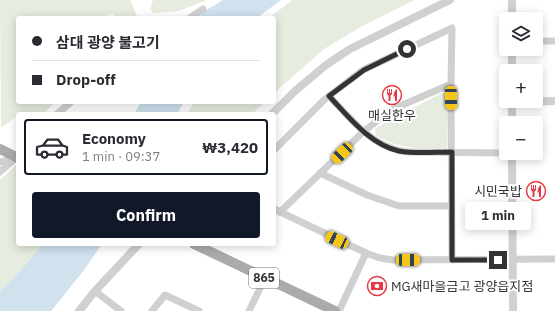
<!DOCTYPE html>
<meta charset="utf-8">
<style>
:root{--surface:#fff;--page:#f7f7f7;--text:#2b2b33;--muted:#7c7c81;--line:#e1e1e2;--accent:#111827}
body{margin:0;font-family:"IBM Plex Sans","Noto Sans KR",sans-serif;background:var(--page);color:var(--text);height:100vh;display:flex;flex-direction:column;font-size:15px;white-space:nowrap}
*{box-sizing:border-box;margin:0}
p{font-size:13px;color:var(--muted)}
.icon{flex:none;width:22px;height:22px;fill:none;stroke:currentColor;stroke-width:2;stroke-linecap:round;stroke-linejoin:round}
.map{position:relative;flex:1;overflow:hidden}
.details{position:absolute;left:16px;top:112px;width:260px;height:134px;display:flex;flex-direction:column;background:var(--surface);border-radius:4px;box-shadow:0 2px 10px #0003}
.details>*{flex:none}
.top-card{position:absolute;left:16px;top:16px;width:260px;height:88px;border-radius:4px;box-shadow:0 2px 10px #0003;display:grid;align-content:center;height:88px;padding:0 16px;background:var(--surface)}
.controls{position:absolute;left:499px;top:12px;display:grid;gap:8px}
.controls a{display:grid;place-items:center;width:44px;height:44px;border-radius:4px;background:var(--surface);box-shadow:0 2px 10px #0003;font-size:20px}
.end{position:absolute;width:18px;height:18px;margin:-9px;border:5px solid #333;background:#fff;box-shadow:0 0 0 2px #fff}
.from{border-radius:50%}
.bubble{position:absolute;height:28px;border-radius:4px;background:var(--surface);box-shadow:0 2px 10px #0003;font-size:13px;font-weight:800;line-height:28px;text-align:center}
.car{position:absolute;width:12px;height:24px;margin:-12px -6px;border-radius:5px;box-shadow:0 0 3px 1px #0007;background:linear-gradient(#f5c518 24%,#345 0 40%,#f5c518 0 76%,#345 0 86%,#f5c518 0)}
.top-card b{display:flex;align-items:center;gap:14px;height:38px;font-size:15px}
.top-card b+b{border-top:1px solid var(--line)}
.top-card i{width:10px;height:10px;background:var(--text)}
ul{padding:7px 0 0;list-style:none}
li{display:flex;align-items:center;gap:12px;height:56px;margin:0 8px 6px;padding:0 8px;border:2px solid var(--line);border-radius:4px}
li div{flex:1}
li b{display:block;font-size:15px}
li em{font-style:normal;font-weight:800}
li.on{border-color:var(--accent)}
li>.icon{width:36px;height:36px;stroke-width:1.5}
.cta{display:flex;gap:8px;margin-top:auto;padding:8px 16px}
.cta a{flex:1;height:46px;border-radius:4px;background:var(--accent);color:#fff;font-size:16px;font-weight:800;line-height:46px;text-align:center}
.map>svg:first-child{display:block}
.green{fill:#e6ecdf}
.water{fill:#cfe2ee}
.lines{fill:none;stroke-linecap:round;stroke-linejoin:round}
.minor{stroke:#d0d0d0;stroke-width:7}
.tertiary{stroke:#d0d0d0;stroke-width:8}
.primary{stroke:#ababab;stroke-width:10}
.route{stroke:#333;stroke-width:5}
.labels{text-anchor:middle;stroke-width:4;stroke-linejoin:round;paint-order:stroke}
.shield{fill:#fff;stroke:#707070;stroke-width:1}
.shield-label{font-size:12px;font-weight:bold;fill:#333}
.poi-label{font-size:13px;fill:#333;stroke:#fff}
</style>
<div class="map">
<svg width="555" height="311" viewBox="0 0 555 311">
<rect width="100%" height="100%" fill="#fff"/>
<!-- green -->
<g class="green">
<polygon points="0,0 130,0 138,18 117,18 112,14 100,18 18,18 18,102 55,102 44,114 18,114 18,115 1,128"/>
<polygon points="153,0 207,0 179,11 153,13 150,9"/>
<polygon points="292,0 415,0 359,28 324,49 274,93 274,18 269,18"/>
<path d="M442 93 445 94 448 98 447 149C420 148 400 150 376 135L375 132 376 128 388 121Z"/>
<polygon points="194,102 265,102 252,114 187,114"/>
<polygon points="18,163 18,244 44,244 0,296 0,180"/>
</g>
<!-- water -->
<g class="water">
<polygon points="223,0 281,0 257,18 198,18 208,9"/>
<polygon points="141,102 184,102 177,114 134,114"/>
<polygon points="43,244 104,244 99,248 84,270 51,311 0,311 0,292 23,268"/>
</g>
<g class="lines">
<!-- minor -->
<g class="minor">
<polyline points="190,18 203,9"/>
<polyline points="536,41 555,41"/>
<path d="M329 96C349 117 368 142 397 150 401 151 405 152 409 152L506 153"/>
<polyline points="57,114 71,102"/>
<polyline points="274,150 324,100 363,70 452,28 451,84 452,260"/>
<polyline points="0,162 15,158"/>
<polyline points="0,172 17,157"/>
<polyline points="320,173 367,195 399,206 451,206"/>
<polyline points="274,209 366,253 380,258 393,260 555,259"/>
<polyline points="280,212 363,132 391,110 451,84"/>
<polyline points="95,291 121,311"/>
<polyline points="152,311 165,295 199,311"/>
<polyline points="249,311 265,278"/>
<polyline points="339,311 366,253"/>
</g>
<!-- tertiary -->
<g class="tertiary">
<polyline points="512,0 512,19"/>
<polyline points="512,49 512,71"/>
<polyline points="512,101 512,123"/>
<polyline points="512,102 555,101"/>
<polyline points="272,114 295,91 326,65 350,49 450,0"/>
<polyline points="512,153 513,311"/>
<polyline points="79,311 95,291 139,244"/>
</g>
<!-- primary -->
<g class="primary">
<polyline points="0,149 18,158"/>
<polyline points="194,244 335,311"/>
</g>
</g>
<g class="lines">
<!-- route -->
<path class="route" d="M407 49 364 70 329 96C348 116 370 145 399 151 416 154 434 152 452 152V260H498"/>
</g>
<!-- icons -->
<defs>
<symbol id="restaurant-ring" viewBox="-11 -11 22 22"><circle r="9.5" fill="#fff" stroke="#e63946" stroke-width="1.5"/><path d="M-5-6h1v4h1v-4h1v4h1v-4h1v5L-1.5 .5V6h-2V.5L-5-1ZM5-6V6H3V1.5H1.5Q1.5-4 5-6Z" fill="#e63946"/></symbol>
<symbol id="bank-ring" viewBox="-11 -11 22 22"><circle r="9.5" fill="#fff" stroke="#e63946" stroke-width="1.5"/><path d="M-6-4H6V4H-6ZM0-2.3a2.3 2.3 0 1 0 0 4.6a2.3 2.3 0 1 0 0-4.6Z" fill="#e63946"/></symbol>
</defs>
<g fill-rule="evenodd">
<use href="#restaurant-ring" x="381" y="84" width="22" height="22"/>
<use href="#restaurant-ring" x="525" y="180" width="22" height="22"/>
<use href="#bank-ring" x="366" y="275" width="22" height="22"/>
</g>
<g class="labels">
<!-- shield labels -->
<rect class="shield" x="249" y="268" width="30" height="20" rx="3"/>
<g class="shield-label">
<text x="264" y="282">865</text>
</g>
<!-- poi labels -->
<g class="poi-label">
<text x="392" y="120">매실한우</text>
<text x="522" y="196" text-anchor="end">시민국밥</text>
<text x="391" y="291" text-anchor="start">MG새마을금고 광양읍지점</text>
</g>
</g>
</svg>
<div class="controls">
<a><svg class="icon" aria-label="layers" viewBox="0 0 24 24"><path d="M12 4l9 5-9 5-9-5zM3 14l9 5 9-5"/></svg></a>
<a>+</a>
<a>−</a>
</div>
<i class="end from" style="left:407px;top:49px"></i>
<i class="end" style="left:498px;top:260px"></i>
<div class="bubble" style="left:465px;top:202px;width:66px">1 min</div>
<i class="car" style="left:451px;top:98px;rotate:179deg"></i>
<i class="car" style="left:342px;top:153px;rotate:226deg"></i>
<i class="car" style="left:337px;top:240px;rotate:295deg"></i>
<i class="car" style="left:408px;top:260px;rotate:90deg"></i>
<div class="top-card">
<b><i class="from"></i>삼대 광양 불고기</b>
<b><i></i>Drop-off</b>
</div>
<section class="details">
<ul>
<li class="on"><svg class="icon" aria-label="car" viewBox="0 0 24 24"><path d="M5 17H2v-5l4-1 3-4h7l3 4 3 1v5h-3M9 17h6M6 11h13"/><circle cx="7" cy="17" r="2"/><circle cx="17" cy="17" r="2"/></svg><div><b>Economy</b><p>1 min · 09:37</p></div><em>₩3,420</em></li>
</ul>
<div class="cta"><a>Confirm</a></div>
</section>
</div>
